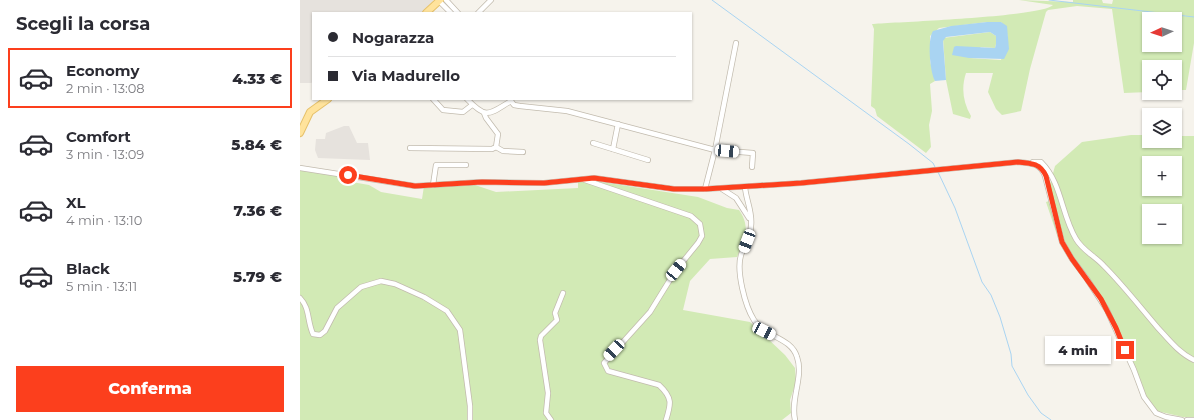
<!DOCTYPE html>
<html lang="it">
<meta charset="utf-8">
<style>
:root{--surface:#fff;--page:#f7f7f7;--text:#2b2b33;--muted:#7c7c81;--line:#e1e1e2;--accent:#fc3f1d}
body{margin:0;font-family:Montserrat,sans-serif;background:var(--page);color:var(--text);height:100vh;display:flex;flex-direction:column;font-size:15px;white-space:nowrap}
*{box-sizing:border-box;margin:0}
p{font-size:13px;color:var(--muted)}
.icon{flex:none;width:22px;height:22px;fill:none;stroke:currentColor;stroke-width:2;stroke-linecap:round;stroke-linejoin:round}
.map{position:relative;flex:1;overflow:hidden}
.panel{display:flex;flex-direction:column;background:var(--surface);width:300px}
.panel>*{flex:none}
.banner{position:absolute;left:12px;top:12px;width:380px;height:88px;border-radius:0px;box-shadow:0 1px 3px #0004;display:grid;align-content:center;height:88px;padding:0 16px;background:var(--surface)}
.needle{width:26px;rotate:267deg}
.fabs{position:absolute;left:842px;top:12px;display:grid;gap:8px}
.fabs a{display:grid;place-items:center;width:40px;height:40px;border-radius:0px;background:var(--surface);box-shadow:0 1px 3px #0004;font-size:20px}
.end{position:absolute;width:18px;height:18px;margin:-9px;border:5px solid #fc3f1d;background:#fff;box-shadow:0 0 0 2px #fff}
.from{border-radius:50%}
.bubble{position:absolute;height:28px;border-radius:0px;background:var(--surface);box-shadow:0 1px 3px #0004;font-size:13px;font-weight:800;line-height:28px;text-align:center}
.car{position:absolute;width:12px;height:24px;margin:-12px -6px;border-radius:5px;box-shadow:0 0 3px 1px #0007;background:linear-gradient(#fff 24%,#345 0 40%,#fff 0 76%,#345 0 86%,#fff 0)}
.banner b{display:flex;align-items:center;gap:14px;height:38px;font-size:15px}
.banner b+b{border-top:1px solid var(--line)}
.banner i{width:10px;height:10px;background:var(--text)}
ul{padding:0;list-style:none}
li{display:flex;align-items:center;gap:12px;height:60px;margin:0 8px 6px;padding:0 8px;border:2px solid transparent;border-radius:0px}
li div{flex:1}
li b{display:block;font-size:15px}
li em{font-style:normal;font-weight:800}
li.active{border-color:var(--accent)}
li>.icon{width:36px;height:36px;stroke-width:1.5}
h2{padding:0 16px;font-size:18px;line-height:48px}
.cta{display:flex;gap:8px;margin-top:auto;padding:8px 16px}
.cta a{flex:1;height:46px;border-radius:0px;background:var(--accent);color:#fff;font-size:16px;font-weight:800;line-height:46px;text-align:center}
main{display:flex;flex:1;min-height:0}
.map>svg:first-child{display:block}
.industrial{fill:#e6e2dd}
.green{fill:#d2eab5;fill-rule:evenodd}
.water{fill:#a9d4f2}
.lines{fill:none;stroke-linecap:round;stroke-linejoin:round}
.stream{stroke:#a9d4f2;stroke-width:1}
.minor-casing{stroke:#c2bbae;stroke-width:6}
.major-casing{stroke:#e6c16a;stroke-width:8}
.minor{stroke:#fff;stroke-width:4.5}
.major{stroke:#ffe39c;stroke-width:6}
.route{stroke:#fc3f1d;stroke-width:5}
</style>
<main>
<section class="panel">
<h2>Scegli la corsa</h2>
<ul>
<li class="active"><svg class="icon" aria-label="car" viewBox="0 0 24 24"><path d="M5 17H2v-5l4-1 3-4h7l3 4 3 1v5h-3M9 17h6M6 11h13"/><circle cx="7" cy="17" r="2"/><circle cx="17" cy="17" r="2"/></svg><div><b>Economy</b><p>2 min · 13:08</p></div><em>4.33 €</em></li>
<li><svg class="icon" aria-label="car" viewBox="0 0 24 24"><path d="M5 17H2v-5l4-1 3-4h7l3 4 3 1v5h-3M9 17h6M6 11h13"/><circle cx="7" cy="17" r="2"/><circle cx="17" cy="17" r="2"/></svg><div><b>Comfort</b><p>3 min · 13:09</p></div><em>5.84 €</em></li>
<li><svg class="icon" aria-label="car" viewBox="0 0 24 24"><path d="M5 17H2v-5l4-1 3-4h7l3 4 3 1v5h-3M9 17h6M6 11h13"/><circle cx="7" cy="17" r="2"/><circle cx="17" cy="17" r="2"/></svg><div><b>XL</b><p>4 min · 13:10</p></div><em>7.36 €</em></li>
<li><svg class="icon" aria-label="car" viewBox="0 0 24 24"><path d="M5 17H2v-5l4-1 3-4h7l3 4 3 1v5h-3M9 17h6M6 11h13"/><circle cx="7" cy="17" r="2"/><circle cx="17" cy="17" r="2"/></svg><div><b>Black</b><p>5 min · 13:11</p></div><em>5.79 €</em></li>
</ul>
<div class="cta"><a>Conferma</a></div>
</section>
<div class="map">
<svg width="894" height="420" viewBox="0 0 894 420">
<rect width="100%" height="100%" fill="#f6f3ec"/>
<!-- industrial -->
<g class="industrial">
<polygon points="0,0 134,0 121,13 13,13 13,82 11,83 0,83"/>
<polygon points="44,126 49,126 57,143 68,143 70,160 18,158 15,150 16,139 25,139 26,133"/>
</g>
<!-- green -->
<g class="green">
<path d="M719 0 773 2V0H802L803 3 812 4 813 0H894V43L886 90H875V67H849V92L824 93 812 9 777 6 748 10 746 12 730 69 721 111 702 115 696 109 688 92 693 73H666C661 88 663 102 671 116L670 119 653 114 646 80 643 38 690 32 696 36V44L695 48 681 47 669 58 701 60C705 45 713 35 701 22H687L639 28 630 36V61L635 81 630 84 632 111 629 125 631 147 626 153 577 116 575 109 571 106 574 29 572 24C596 22 742 17 753 5ZM849 19H875V45H849Z"/>
<path d="M831 135H849V141H875V136H894V417H883L857 411 845 396 802 305 776 260 758 238 746 202 752 200 749 188 755 166 782 142ZM849 163H875V189H849ZM849 211H875V237H849Z"/>
<path d="M0 170 52 176V182L69 185 81 192 122 199 124 186 172 184 196 192 278 188V182L295 181 398 197 427 208 439 210C451 227 445 240 437 257L410 259 390 281 383 310 450 322 485 355 495 368 496 382 490 400 491 413 482 420H0Z"/>
</g>
<!-- water -->
<path class="water" d="M687 22H701L707 26 709 49 704 59 669 58 652 55 654 47 656 46 695 48 696 44V36L690 32 646 37 643 41 646 80 635 81C630 72 627 40 633 31L651 26Z"/>
<g class="lines">
<!-- stream -->
<g class="stream">
<polyline points="412,0 609,144 633,163 636,169"/>
<polyline points="749,0 894,17"/>
<polyline points="638,172 655,208 682,282 691,295 700,317 711,354 712,366 728,395 741,413 751,420"/>
</g>
<defs>
<g id="minor">
<polyline points="146,0 158,13"/>
<polyline points="139,1 151,13"/>
<polyline points="178,13 191,0"/>
<polyline points="436,43 415,150 453,153 452,167"/>
<polyline points="133,99 143,110 163,112 172,105"/>
<path d="M167 99C187 120 189 114 211 101"/>
<polyline points="211,101 214,105 220,106 267,111 415,150 405,189"/>
<polyline points="293,143 348,160"/>
<polyline points="196,147 203,151 223,152"/>
<polyline points="110,148 192,149 196,147 198,134 186,118 184,113"/>
<polyline points="313,149 318,124"/>
<path d="M733 162H741C762 183 761 214 776 239 783 251 795 256 804 266 823 285 840 307 858 328 869 340 879 353 894 360"/>
<path d="M0 168 115 186 181 182 244 183 294 178 374 189H405L501 183 718 162C731 163 740 163 745 176L762 242 772 259 787 279 807 310 834 370 844 397 856 413 866 417 882 420"/>
<path d="M285 180 391 216 400 224 402 236 398 243 376 270 350 312 304 363 308 371 359 385C373 398 371 404 366 420"/>
<polyline points="133,185 136,165 166,165"/>
<path d="M445 187C446 200 453 213 451 226 451 236 444 246 441 255 436 271 445 306 454 320 464 337 491 337 497 357 504 377 490 399 495 420"/>
<polyline points="422,189 436,198 449,218"/>
<path d="M0 298C10 308 7 321 13 334L20 335 25 331 37 308 61 287 81 281 95 284 124 297 147 311 160 330 170 406V420"/>
<polyline points="251,420 246,413 248,393 240,340 241,336 257,320 255,313 263,293"/>
<polyline points="887,420 894,420"/>
</g>
<g id="major">
<polyline points="126,13 140,0"/>
<polyline points="0,133 10,112 28,99"/>
</g>
</defs>
<!-- minor casing -->
<use href="#minor" class="minor-casing"/>
<!-- major casing -->
<use href="#major" class="major-casing"/>
<!-- minor -->
<use href="#minor" class="minor"/>
<!-- major -->
<use href="#major" class="major"/>
</g>
<g class="lines">
<!-- route -->
<path class="route" d="M48 175 115 186 182 182 244 183 294 178 374 189H405L501 183 718 162C731 163 740 163 746 176L762 242 772 259 801 299 816 328 825 350"/>
</g>
</svg>
<div class="fabs">
<a><svg class="needle" viewBox="-14 -14 28 28"><path d="M0-13l5 13h-10z" fill="#e53935"/><path d="M0 13l5-13h-10z" fill="#7c7c81"/></svg></a>
<a><svg class="icon" aria-label="locate" viewBox="0 0 24 24"><circle cx="12" cy="12" r="6"/><path d="M12 2v4M12 18v4M2 12h4M18 12h4"/></svg></a>
<a><svg class="icon" aria-label="layers" viewBox="0 0 24 24"><path d="M12 4l9 5-9 5-9-5zM3 14l9 5 9-5"/></svg></a>
<a>+</a>
<a>−</a>
</div>
<i class="end from" style="left:48px;top:175px"></i>
<i class="end" style="left:825px;top:350px"></i>
<div class="bubble" style="left:745px;top:336px;width:66px">4 min</div>
<i class="car" style="left:427px;top:151px;rotate:95deg"></i>
<i class="car" style="left:447px;top:241px;rotate:201deg"></i>
<i class="car" style="left:376px;top:270px;rotate:39deg"></i>
<i class="car" style="left:464px;top:331px;rotate:116deg"></i>
<i class="car" style="left:314px;top:350px;rotate:223deg"></i>
<div class="banner">
<b><i class="from"></i>Nogarazza</b>
<b><i></i>Via Madurello</b>
</div>
</div>
</main>
